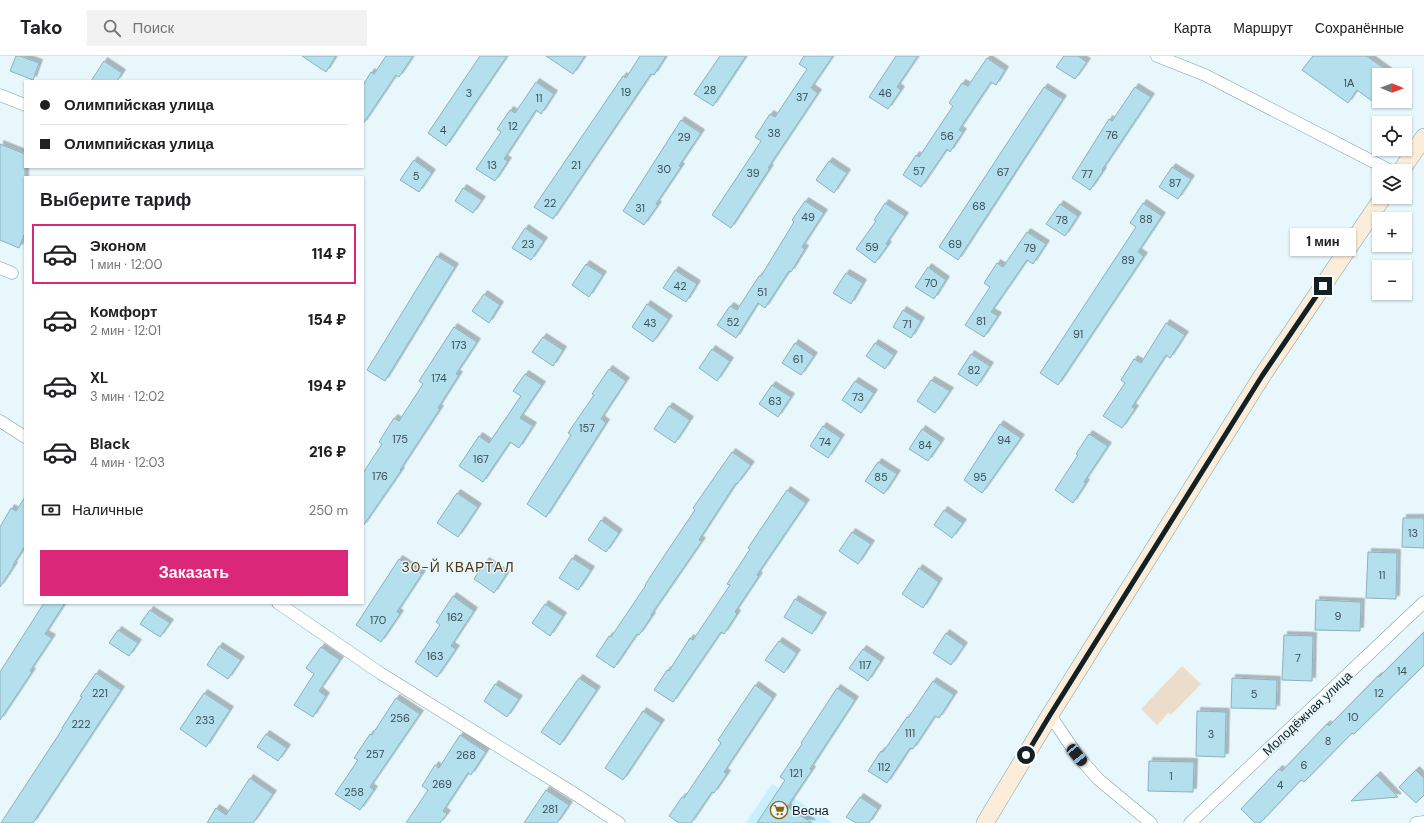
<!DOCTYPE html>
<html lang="ru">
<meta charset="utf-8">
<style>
:root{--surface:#fff;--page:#f2f2f2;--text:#202124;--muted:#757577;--line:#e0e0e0;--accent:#db2777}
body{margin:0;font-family:"DM Sans",sans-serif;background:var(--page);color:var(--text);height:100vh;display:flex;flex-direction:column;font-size:15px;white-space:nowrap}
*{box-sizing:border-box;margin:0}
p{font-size:13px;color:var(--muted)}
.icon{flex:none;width:22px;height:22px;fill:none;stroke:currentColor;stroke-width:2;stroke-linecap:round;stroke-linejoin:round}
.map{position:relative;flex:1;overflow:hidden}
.sheet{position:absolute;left:24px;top:120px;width:340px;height:428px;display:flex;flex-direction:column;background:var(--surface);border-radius:0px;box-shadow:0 1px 3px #0004}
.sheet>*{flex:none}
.hud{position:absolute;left:24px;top:24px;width:340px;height:88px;border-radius:0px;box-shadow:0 1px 3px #0004;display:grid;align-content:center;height:88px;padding:0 16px;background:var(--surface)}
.needle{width:26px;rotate:91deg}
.tools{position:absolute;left:1372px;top:12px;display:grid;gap:8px}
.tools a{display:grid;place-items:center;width:40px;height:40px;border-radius:0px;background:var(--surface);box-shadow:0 1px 3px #0004;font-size:20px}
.end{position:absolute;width:18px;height:18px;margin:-9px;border:5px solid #122125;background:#fff;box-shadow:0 0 0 2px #fff}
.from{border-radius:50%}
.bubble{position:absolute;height:28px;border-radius:0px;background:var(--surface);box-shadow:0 1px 3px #0004;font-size:13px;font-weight:800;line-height:28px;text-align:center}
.car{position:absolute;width:12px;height:24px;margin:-12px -6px;border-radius:5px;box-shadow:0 0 3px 1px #0007;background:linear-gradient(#222 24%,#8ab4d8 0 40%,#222 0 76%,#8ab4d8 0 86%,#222 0)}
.hud b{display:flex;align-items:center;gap:14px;height:38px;font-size:15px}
.hud b+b{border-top:1px solid var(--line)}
.hud i{width:10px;height:10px;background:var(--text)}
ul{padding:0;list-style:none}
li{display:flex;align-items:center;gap:12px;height:60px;margin:0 8px 6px;padding:0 8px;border:2px solid transparent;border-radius:0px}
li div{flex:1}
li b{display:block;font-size:15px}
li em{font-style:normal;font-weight:800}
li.current{border-color:var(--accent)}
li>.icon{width:36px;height:36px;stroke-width:1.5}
h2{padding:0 16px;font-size:18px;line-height:48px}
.pay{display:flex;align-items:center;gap:10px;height:44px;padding:0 16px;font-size:15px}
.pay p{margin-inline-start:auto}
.primary-button{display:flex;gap:8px;margin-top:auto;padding:8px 16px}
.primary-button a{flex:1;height:46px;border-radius:0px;background:var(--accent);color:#fff;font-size:16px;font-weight:800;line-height:46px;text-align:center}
header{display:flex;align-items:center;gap:24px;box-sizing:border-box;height:56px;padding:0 20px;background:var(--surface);border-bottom:1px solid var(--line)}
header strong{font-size:19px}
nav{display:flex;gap:22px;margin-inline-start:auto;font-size:14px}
.search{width:280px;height:36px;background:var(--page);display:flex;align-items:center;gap:10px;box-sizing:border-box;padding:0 14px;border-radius:0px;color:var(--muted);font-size:15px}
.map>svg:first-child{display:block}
.built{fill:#c8effb}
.green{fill:#ecddca}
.building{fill:#b4dfed;stroke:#8bb1bd;filter:url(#shadow)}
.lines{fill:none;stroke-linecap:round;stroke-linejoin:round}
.street-casing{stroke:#7da2ae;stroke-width:13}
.secondary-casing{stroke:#7da2ae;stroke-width:18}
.street{stroke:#fff;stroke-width:12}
.secondary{stroke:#fbedda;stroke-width:17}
.route{stroke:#122125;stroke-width:5}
.labels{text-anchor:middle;stroke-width:3;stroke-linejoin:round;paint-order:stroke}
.number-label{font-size:11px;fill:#3a5057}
.street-label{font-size:13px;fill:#122125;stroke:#e7f7fc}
.poi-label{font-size:13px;fill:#122125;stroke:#e7f7fc;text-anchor:start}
.neighbourhood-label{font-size:14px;letter-spacing:1px;fill:#503715;stroke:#e7f7fc}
</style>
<header>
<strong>Tako</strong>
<div class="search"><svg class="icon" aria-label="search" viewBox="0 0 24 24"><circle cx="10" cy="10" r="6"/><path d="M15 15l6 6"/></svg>Поиск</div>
<nav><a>Карта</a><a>Маршрут</a><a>Сохранённые</a></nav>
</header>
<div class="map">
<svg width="1424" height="767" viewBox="0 0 1424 767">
<defs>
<filter id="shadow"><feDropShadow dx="3.5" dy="-3.5" stdDeviation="0" flood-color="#0004"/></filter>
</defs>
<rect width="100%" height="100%" fill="#e7f7fc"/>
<!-- built -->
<polygon class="built" points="772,728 833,767 746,767"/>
<!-- green -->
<polygon class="green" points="1182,610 1201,628 1171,659 1168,657 1157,669 1141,653"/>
<!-- building -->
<g class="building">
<polygon points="16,0 20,0 39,7 33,24 10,15"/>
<polygon points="302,0 336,0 326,16"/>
<polygon points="386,0 413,0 399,21 396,19 363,68 363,29 371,16 374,18"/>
<polygon points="480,0 507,0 446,90 428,77"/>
<polygon points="546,0 585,0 573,18"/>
<polygon points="640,0 666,0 654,19 651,18 553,163 534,151 623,20 626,22"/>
<polygon points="720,0 746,0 713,50 694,38"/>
<polygon points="804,0 833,0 811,32 818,37 768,112 770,112 731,172 712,159 761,85 755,81 770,58 775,61 807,13 799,8"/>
<polygon points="896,0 918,0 897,31 901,34 888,53 869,41"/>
<polygon points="1064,0 1078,0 1087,6 1075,23 1056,11"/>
<polygon points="1313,0 1367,0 1393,19 1379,19 1379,50 1357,34 1348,47 1302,14"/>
<polygon points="987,2 1005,14 996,29 991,26 959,74 963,76 950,96 947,93 921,131 903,119 916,99 919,101 953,50 949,47 962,27 968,30"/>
<polygon points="104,5 122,17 117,25 91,25"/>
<polygon points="536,26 554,38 541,58 536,54 504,103 508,105 495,125 476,113 501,76 497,73 510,54 515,57"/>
<polygon points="1044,31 1063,43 958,204 939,191"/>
<polygon points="1135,31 1151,41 1102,114 1103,115 1090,134 1072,122 1109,63 1112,65"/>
<polygon points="681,64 701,77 679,110 681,111 656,148 658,149 644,169 623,155"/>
<polygon points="0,88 25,98 25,177 19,192 0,184"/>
<polygon points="414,104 432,117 419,136 400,124"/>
<polygon points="829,105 847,117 834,137 816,124"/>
<polygon points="1172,111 1191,123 1178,143 1159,131"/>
<polygon points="463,132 482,144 473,157 455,145"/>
<polygon points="805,145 824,157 802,191 805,193 791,216 789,215 765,252 758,247 736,282 717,269 730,250 737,254 759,220 761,220 794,166 792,164"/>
<polygon points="885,147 905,160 886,188 888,189 875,207 856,193 876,165 874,164"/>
<polygon points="1143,147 1162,160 1138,196 1144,200 1058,329 1040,317 1136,171 1130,167"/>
<polygon points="1060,148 1078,160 1065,180 1046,168"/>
<polygon points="525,172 544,185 531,204 512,192"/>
<polygon points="1027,176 1046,188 1033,208 1027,204 991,256 998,260 984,281 965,269 990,231 984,227 997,207 1003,211"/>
<polygon points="437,200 455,211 385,325 367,314"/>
<polygon points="586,208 603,219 589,241 572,229"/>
<polygon points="928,211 946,224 934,243 915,231"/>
<polygon points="675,214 697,228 686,246 663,232"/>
<polygon points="846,217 863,227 851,248 833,237"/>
<polygon points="484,238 500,249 489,267 472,255"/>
<polygon points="647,248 669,263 653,286 632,271"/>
<polygon points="903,254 921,265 911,282 893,271"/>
<polygon points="1166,267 1185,279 1170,302 1166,299 1132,351 1135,353 1122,372 1103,360 1125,327 1121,324 1134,303 1141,307"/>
<polygon points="454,271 477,286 456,318 459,319 438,352 440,353 400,414 401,415 363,470 363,417 382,388 379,386 394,362 399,365 423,328 419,325"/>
<polygon points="543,281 563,294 553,310 532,296"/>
<polygon points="795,287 814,300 801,319 782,307"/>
<polygon points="875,287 894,299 885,313 866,300"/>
<polygon points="712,293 730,305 717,325 699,312"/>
<polygon points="971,298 990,310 977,330 958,318"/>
<polygon points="609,313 626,325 601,363 606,367 546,461 527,448 571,379 568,377 594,339 592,338"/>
<polygon points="525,318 542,329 520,362 533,370 519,392 510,386 483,426 459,410 479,380 489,387 521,340 513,335"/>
<polygon points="931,324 950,335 935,357 917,345"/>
<polygon points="855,325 874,337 861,357 842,344"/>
<polygon points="772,329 791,341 778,361 759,348"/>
<polygon points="669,350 690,364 675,387 654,373"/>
<polygon points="1000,368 1021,382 982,437 964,424"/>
<polygon points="823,370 841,382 828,402 810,390"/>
<polygon points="922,373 941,386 928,405 909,393"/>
<polygon points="1089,378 1108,390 1084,426 1086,427 1073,447 1055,434 1078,399 1076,398"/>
<polygon points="732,396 751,409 737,428 736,427 699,484 702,485 651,559 652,560 639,579 637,578 614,612 596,600 609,580 611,581 646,529 645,529 658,509 695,454 693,452"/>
<polygon points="878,406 897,418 884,438 865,425"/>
<polygon points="787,434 806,447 757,519 759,520 735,556 737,558 724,578 721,576 673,646 654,634 667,614 669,615 690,582 693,584 730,529 727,528 750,493 748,492"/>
<polygon points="457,437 478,451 458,481 437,467"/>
<polygon points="25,441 25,490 13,509 14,510 0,531 0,471 11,452 16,455"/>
<polygon points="944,454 963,467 952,482 934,469"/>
<polygon points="1403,462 1424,462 1424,492 1402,491"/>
<polygon points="601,464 619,477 606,496 588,484"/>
<polygon points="852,476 871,488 858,508 839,495"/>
<polygon points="1368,496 1397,497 1396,543 1366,542"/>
<polygon points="572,502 591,514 578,534 559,522"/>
<polygon points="399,503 422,518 397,556 400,558 381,586 356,569"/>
<polygon points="486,505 506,519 494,537 474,523"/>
<polygon points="919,512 939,526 923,552 902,538"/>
<polygon points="453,540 474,555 451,590 456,593 437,621 415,606 440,569 436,566"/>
<polygon points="795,543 823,560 812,578 784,561"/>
<polygon points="1316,544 1361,546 1360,575 1315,574"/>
<polygon points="44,547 65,547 45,578 52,582 30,615 32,616 0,664 0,616"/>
<polygon points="545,548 563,560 550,580 532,567"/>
<polygon points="150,554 170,567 160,581 140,568"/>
<polygon points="118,574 138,587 129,600 109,587"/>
<polygon points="1424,576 1424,609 1354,678 1352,677 1304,726 1301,724 1260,767 1255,767 1241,753 1279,713 1282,715 1327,668 1329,670 1378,620 1379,621"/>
<polygon points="946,577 964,590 951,609 933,597"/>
<polygon points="1284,579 1313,580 1312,625 1282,624"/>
<polygon points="779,585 797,597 784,617 765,604"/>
<polygon points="219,590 241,604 228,623 207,609"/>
<polygon points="321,591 340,604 319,635 326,640 313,661 294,649 314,618 306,612"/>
<polygon points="863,593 881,605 868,625 849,612"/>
<polygon points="96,617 121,634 33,767 1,767 63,672 62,672 82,641 80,640"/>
<polygon points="579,622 597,634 560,689 541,676"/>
<polygon points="1232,622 1277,624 1276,653 1231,652"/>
<polygon points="933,625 954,639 939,662 935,660 913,693 910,692 887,727 868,715 881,695 883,696 907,661 908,662"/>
<polygon points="495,628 519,643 507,661 484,645"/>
<polygon points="755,629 773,642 724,716 727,718 714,737 712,736 691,767 679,767 669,760 682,741 684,742 721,687 718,684"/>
<polygon points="837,632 855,644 810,713 812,714 787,751 812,767 757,767 785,724 780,721 802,688 801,687"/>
<polygon points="204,637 230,654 206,691 180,673"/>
<polygon points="396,642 420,658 370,731 374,734 360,754 335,738 358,704 354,702 370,678 372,679"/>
<polygon points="643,655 661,667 623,724 605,712"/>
<polygon points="1197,655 1226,656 1225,701 1196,700"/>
<polygon points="266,678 287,692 278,705 257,691"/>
<polygon points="460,679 486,696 471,719 468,717 443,755 447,758 440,767 406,767 428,734 422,730 435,709 439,712"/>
<polygon points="1149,705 1194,706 1193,736 1148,735"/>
<polygon points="1416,714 1424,722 1424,739 1416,747 1399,731"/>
<polygon points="1377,719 1398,741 1351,745"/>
<polygon points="250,722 273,738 253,767 207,767 216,752 226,759"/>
<polygon points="546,734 569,749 557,767 524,767"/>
<polygon points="860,741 878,753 869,767 856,767 846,761"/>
</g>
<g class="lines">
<defs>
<g id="street">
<polyline points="1157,0 1205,19 1391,115"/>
<polyline points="0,39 25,49"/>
<polyline points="0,212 12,217"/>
<polyline points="0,365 25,381"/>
<polyline points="278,547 380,617 575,738 619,767"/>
<polyline points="1050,659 1077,699 1098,723 1151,767"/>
<polyline points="1190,767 1424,546"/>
<polyline points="1416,767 1424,766"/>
</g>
<g id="secondary">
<polyline points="1401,115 1424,81"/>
<polyline points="985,767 1050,659 1262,320 1383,141"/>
</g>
</defs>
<!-- street casing -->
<use href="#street" class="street-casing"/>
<!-- secondary casing -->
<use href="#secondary" class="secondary-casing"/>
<!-- street -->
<use href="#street" class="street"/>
<!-- secondary -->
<use href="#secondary" class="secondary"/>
</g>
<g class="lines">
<!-- route -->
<polyline class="route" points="1026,699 1050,659 1262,320 1323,230"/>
</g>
<!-- icons -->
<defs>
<symbol id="supermarket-ring" viewBox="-11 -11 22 22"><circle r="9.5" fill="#e7f7fc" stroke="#90600d" stroke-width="1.5"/><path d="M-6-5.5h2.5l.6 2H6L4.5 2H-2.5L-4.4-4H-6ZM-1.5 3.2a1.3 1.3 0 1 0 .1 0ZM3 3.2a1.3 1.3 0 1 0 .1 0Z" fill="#90600d"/></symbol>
</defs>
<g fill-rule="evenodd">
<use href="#supermarket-ring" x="769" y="744" width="20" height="20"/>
</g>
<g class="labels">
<!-- number labels -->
<g class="number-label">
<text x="1349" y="31">1А</text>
<text x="710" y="38">28</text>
<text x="626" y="40">19</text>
<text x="469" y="41">3</text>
<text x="885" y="41">46</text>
<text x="802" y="45">37</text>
<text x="539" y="46">11</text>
<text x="513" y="74">12</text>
<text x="443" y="78">4</text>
<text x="774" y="81">38</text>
<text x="1112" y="83">76</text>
<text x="947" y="84">56</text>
<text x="684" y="85">29</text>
<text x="492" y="113">13</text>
<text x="576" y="113">21</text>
<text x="664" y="117">30</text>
<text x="919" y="119">57</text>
<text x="1003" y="120">67</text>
<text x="753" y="121">39</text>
<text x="1087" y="122">77</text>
<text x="416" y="124">5</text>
<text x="1175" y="131">87</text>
<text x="550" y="151">22</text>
<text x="979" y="154">68</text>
<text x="640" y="156">31</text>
<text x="808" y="165">49</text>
<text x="1146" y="167">88</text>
<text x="1062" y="168">78</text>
<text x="528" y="192">23</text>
<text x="955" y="192">69</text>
<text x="872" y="195">59</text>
<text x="1030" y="196">79</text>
<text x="1128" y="208">89</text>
<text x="931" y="231">70</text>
<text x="680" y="234">42</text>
<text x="762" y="240">51</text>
<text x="981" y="269">81</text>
<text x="733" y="270">52</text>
<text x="650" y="271">43</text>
<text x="907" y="272">71</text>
<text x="1078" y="282">91</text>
<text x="459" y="293">173</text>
<text x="798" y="307">61</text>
<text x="974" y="318">82</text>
<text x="439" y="326">174</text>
<text x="858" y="345">73</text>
<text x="775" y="349">63</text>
<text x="587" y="376">157</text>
<text x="400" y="387">175</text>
<text x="1004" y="388">94</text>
<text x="825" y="390">74</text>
<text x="925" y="393">84</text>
<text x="481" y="407">167</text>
<text x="380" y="424">176</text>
<text x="881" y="425">85</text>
<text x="980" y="425">95</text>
<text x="1413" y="481">13</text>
<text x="1382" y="523">11</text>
<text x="1338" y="564">9</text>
<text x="455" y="565">162</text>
<text x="378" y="568">170</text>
<text x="435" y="604">163</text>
<text x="1298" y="606">7</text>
<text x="865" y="613">117</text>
<text x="1402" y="619">14</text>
<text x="100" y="641">221</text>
<text x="1379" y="641">12</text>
<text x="1254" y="642">5</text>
<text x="1353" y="665">10</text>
<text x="400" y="666">256</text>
<text x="205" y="668">233</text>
<text x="81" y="672">222</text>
<text x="910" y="681">111</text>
<text x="1211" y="682">3</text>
<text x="1328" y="689">8</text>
<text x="375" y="702">257</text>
<text x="466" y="703">268</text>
<text x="1304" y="713">6</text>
<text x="884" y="715">112</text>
<text x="796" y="721">121</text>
<text x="1171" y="724">1</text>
<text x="442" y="732">269</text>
<text x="1280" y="733">4</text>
<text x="354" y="740">258</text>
<text x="550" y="757">281</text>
</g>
<!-- street labels -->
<g class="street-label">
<text transform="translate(1307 657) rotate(-43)" y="5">Молодёжная улица</text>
</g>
<!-- poi labels -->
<g class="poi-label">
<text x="792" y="759">Весна</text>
</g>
<!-- neighbourhood labels -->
<g class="neighbourhood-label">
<text x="458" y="516">30-Й КВАРТАЛ</text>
</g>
</g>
</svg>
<div class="tools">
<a><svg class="needle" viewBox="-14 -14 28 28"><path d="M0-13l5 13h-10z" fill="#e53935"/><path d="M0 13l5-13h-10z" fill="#757577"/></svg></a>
<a><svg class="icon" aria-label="locate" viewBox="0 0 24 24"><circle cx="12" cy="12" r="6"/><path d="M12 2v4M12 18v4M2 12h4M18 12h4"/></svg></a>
<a><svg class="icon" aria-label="layers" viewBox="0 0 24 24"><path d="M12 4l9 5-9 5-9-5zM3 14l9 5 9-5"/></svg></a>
<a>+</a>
<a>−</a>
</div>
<i class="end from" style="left:1026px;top:699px"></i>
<i class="end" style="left:1323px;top:230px"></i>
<div class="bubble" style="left:1290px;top:172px;width:66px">1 мин</div>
<i class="car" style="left:1077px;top:699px;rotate:141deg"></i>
<div class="hud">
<b><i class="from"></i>Олимпийская улица</b>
<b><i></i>Олимпийская улица</b>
</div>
<section class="sheet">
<h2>Выберите тариф</h2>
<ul>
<li class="current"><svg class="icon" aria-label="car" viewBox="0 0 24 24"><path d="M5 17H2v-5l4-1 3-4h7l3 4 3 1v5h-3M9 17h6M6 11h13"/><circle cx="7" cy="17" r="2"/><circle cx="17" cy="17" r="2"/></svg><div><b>Эконом</b><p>1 мин · 12:00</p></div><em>114 ₽</em></li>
<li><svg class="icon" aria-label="car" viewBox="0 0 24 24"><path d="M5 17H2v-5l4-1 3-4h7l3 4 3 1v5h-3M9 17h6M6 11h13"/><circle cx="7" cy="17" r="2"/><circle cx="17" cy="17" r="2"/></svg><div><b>Комфорт</b><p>2 мин · 12:01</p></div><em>154 ₽</em></li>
<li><svg class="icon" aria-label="car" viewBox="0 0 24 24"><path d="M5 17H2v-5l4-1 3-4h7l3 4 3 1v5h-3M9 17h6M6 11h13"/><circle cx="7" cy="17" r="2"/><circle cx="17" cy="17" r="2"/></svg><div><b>XL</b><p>3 мин · 12:02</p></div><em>194 ₽</em></li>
<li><svg class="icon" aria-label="car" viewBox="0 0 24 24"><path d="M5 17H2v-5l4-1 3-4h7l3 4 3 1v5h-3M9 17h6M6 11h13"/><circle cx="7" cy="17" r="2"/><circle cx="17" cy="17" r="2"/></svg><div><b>Black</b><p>4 мин · 12:03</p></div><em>216 ₽</em></li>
</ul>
<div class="pay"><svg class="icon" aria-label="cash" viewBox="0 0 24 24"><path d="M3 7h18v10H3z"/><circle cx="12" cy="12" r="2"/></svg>Наличные<p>250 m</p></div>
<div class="primary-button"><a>Заказать</a></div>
</section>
</div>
